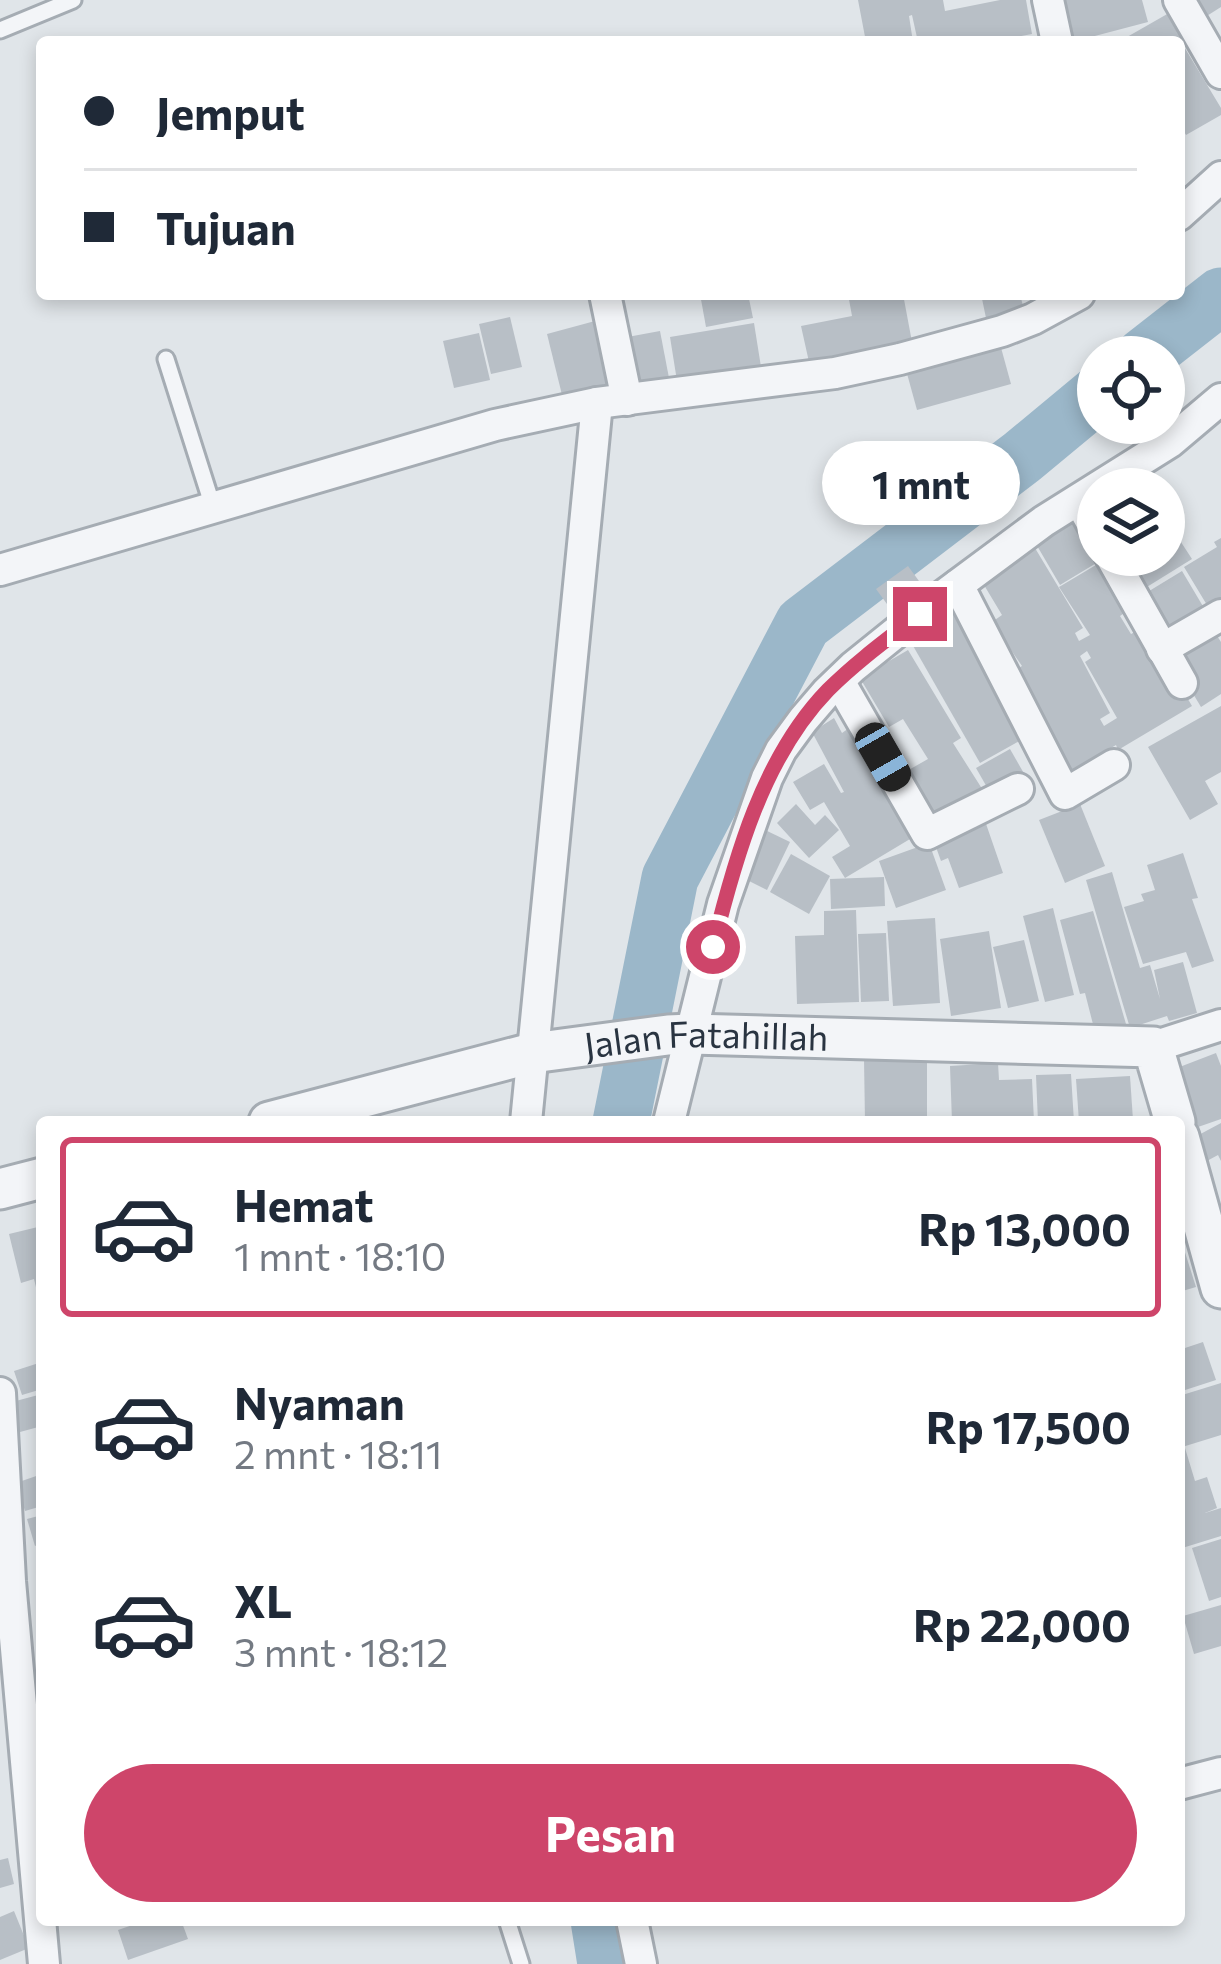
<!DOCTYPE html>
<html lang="id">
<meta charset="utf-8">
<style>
:root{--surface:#fff;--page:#f2f2f3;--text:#1f2937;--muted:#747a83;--line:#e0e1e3;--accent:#ce456a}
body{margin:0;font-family:Commissioner,sans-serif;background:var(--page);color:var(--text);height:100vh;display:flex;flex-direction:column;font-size:45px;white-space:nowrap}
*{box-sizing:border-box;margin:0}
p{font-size:39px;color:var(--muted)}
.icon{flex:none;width:66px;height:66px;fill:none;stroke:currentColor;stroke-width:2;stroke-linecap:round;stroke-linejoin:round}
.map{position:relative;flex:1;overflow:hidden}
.drawer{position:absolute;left:36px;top:1116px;width:1149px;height:810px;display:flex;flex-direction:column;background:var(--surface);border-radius:12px;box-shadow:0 6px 18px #0003}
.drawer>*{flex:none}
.guide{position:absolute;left:36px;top:36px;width:1149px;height:264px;border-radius:12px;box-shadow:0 6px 18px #0003;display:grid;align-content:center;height:264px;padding:0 48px;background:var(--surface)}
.buttons{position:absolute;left:1077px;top:336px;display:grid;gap:24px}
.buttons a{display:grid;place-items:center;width:108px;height:108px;border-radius:50%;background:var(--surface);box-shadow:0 6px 18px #0003;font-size:60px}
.end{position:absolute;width:54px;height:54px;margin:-27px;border:15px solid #ce456a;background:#fff;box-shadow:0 0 0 6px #fff}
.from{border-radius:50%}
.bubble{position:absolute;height:84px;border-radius:42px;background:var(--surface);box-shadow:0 6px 18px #0003;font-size:39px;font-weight:700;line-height:84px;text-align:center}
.car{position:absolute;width:36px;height:72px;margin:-36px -18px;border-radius:15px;box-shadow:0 0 9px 3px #0007;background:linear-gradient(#222 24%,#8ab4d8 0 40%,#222 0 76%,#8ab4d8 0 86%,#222 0)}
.guide b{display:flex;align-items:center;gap:42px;height:114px;font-size:45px}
.guide b+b{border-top:3px solid var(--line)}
.guide i{width:30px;height:30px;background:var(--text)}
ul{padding:21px 0 0;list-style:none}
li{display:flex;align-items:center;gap:36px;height:180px;margin:0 24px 18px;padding:0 24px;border:6px solid transparent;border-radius:12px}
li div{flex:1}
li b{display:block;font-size:45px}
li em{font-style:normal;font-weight:700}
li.current{border-color:var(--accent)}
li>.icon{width:108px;height:108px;stroke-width:1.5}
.cta{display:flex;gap:24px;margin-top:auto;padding:24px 48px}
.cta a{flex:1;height:138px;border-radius:72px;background:var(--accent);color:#fff;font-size:48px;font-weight:700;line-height:138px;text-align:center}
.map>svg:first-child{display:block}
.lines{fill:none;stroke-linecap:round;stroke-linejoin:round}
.river{stroke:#9bb7c9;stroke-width:57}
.building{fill:#b8bfc6;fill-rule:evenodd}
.service-casing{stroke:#a5acb3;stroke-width:21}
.minor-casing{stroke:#a5acb3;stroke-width:36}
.tertiary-casing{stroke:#a5acb3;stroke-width:45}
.service{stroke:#f3f5f8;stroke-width:15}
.minor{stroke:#f3f5f8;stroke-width:30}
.tertiary{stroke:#f3f5f8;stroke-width:39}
.route{stroke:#ce456a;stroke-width:15}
.labels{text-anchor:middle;stroke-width:9;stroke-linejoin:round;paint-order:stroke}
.street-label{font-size:36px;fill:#293441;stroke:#f0f4f7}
</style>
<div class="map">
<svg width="1221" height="1964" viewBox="0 0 1221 1964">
<rect width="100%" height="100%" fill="#e0e5e9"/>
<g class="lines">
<!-- river -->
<g class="river">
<polyline points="1143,357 1221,296"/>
<polyline points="621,1122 670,878 803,624 1022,457 1098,394"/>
<polyline points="599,1920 606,1964"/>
</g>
</g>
<!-- building -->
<g class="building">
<polygon points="858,0 943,0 945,11 1000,0 1026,0 1032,34 989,42 918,42 912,15 909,16 913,42 866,42"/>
<polygon points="1059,0 1142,0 1148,22 1072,42"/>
<polygon points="1190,0 1221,0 1221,7 1202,19"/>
<polygon points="1169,13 1187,43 1183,45 1221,108 1221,115 1186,135 1179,123 1179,42 1130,42 1127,37"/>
<polygon points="700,294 748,294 753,318 706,327"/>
<polygon points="848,294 903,294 912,342 809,362 801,326 852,316"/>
<polygon points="981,294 1020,294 1024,310 986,318"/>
<polygon points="510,317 522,367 491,374 479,324"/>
<polygon points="595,321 612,387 563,399 547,334"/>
<polygon points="754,323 761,367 677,381 670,337"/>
<polygon points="660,331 669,378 631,385 622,338"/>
<polygon points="479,333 490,380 454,388 443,341"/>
<polygon points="1000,344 1011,384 917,410 906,370"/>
<polygon points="1164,516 1192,559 1142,590 1120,555 1164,555"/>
<polygon points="1079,518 1103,559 1060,585 1036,544"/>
<polygon points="1221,538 1221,604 1210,610 1184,567 1217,547 1214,542"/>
<path d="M1032 543 1083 628 1075 633 1079 641 1090 635 1059 587 1106 559 1130 609 1120 616 1131 634 1143 628 1153 646 1145 651 1156 669 1158 668 1178 682 1192 706 1118 750 1116 745 1064 776 1015 670 1022 666 992 622 1002 615 978 575ZM1087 651 1091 658 1085 662 1117 718 1104 726 1100 719 1110 713 1080 656Z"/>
<polygon points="908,566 927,592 895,615 876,589"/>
<polygon points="1182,571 1204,608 1163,633 1141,596"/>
<polygon points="957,600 1032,734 980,763 904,630"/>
<polygon points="1214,631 1221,642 1221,694 1201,707 1171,657"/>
<polygon points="908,650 961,738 953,743 986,795 928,829 898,776 928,759 903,719 889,727 860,678"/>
<polygon points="1221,706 1221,772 1205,781 1218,804 1190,820 1148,747"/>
<polygon points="834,718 842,733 852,726 920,833 845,878 832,857 850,846 824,802 810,810 793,782 824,764 841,793 844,792 812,732"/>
<polygon points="1010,749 1026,777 992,796 976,768"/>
<polygon points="796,804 815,825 825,815 839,830 809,858 777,823"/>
<polygon points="1080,804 1105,866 1065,883 1039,820"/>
<polygon points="984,818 1003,873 959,888 948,858 941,861 932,836"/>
<polygon points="759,827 790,842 767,890 737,875"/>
<polygon points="929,843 946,890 896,908 879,861"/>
<polygon points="1183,853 1198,898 1192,899 1214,961 1192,968 1186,952 1143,964 1124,907 1144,901 1141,894 1155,890 1147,865"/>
<polygon points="791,854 830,876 809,914 770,892"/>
<polygon points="1112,872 1140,968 1150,965 1160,999 1154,970 1183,962 1197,1013 1169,1021 1167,1016 1130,1028 1086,880"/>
<polygon points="884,877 885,906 831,909 830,879"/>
<polygon points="1053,908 1074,995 1045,1002 1023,916"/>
<polygon points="856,910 859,1002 797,1004 795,936 824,935 824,911"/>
<polygon points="1093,911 1126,1024 1095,1032 1085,993 1080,994 1060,920"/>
<polygon points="935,918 940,1003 893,1006 887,921"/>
<polygon points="989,931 1001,1008 951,1016 940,939"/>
<polygon points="886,933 889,1001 861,1002 858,934"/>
<polygon points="1024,940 1039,1001 1008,1008 993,947"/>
<polygon points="1216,1053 1221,1066 1221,1119 1198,1127 1177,1068"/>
<polygon points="864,1059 927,1060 927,1122 865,1122"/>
<polygon points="998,1063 999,1080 1032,1079 1034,1122 952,1122 950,1066"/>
<polygon points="1071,1074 1074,1122 1038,1122 1036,1075"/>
<polygon points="1130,1076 1133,1120 1079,1122 1076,1079"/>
<polygon points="1221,1123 1221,1161 1218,1155 1205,1162 1193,1138"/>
<polygon points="42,1226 42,1304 40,1304 34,1279 21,1283 9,1234"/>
<polygon points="1183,1246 1196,1287 1179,1292 1179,1248"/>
<polygon points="1203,1342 1216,1380 1179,1392 1179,1350"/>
<polygon points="42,1362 42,1389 22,1395 14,1371"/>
<polygon points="1221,1383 1221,1435 1179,1448 1179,1396"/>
<polygon points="42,1394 42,1426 20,1432 12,1402"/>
<polygon points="1185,1448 1195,1481 1207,1477 1217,1508 1205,1513 1221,1508 1221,1536 1179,1549 1179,1450"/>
<polygon points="42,1474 42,1506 25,1511 16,1483"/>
<polygon points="42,1515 42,1543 35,1546 27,1519"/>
<polygon points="1221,1539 1221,1597 1209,1601 1192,1548"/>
<polygon points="1221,1605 1221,1646 1194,1654 1183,1616"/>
<polygon points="8,1858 14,1884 0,1888 0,1860"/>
<polygon points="14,1911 29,1948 0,1960 0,1917"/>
<polygon points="147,1920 181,1920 188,1939 128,1960 118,1930"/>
</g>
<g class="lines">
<defs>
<g id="service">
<polyline points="0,30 73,0"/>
<polyline points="166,359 213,507"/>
<polyline points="507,1920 521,1964"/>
</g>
<g id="minor">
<polyline points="1048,0 1057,42"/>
<polyline points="1179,0 1221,73"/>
<polyline points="1179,215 1221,177"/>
<polyline points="605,294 627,400"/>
<polyline points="1079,500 1098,534"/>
<polyline points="1110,555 1182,683"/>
<polyline points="0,570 495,425 597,403 835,373 900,359 1002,331 1033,319 1079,294"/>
<polyline points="958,585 1065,794 1114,765"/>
<polyline points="1162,649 1221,615"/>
<polyline points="839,681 927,834 1018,789"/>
<polyline points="1153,1047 1221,1025"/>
<polyline points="526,1122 597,403"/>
<polyline points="669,1122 723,904 767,778 781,750 803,720 827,692 853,667 920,613 1044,521 1170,442 1221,399"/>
<polyline points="0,1393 10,1581 44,1964"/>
<polyline points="1179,1784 1221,1773"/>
<polyline points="632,1920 641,1964"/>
</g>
<g id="tertiary">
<path id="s1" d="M269 1122 532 1053 668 1035 691 1034 1153 1047 1175 1122"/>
<polyline points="1179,1137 1221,1288"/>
<polyline points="0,1189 42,1178"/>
</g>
</defs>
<!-- service casing -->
<use href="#service" class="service-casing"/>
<!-- minor casing -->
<use href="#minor" class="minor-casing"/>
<!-- tertiary casing -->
<use href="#tertiary" class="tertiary-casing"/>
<!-- service -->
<use href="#service" class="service"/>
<!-- minor -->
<use href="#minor" class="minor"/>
<!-- tertiary -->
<use href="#tertiary" class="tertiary"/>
</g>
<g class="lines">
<!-- route -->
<path class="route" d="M713 947C735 858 763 757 828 690 856 662 889 638 920 614"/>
</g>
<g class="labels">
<!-- street labels -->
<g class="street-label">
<text dy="13" stroke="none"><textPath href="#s1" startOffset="447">Jalan Fatahillah</textPath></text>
</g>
</g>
</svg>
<div class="buttons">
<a><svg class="icon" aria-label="locate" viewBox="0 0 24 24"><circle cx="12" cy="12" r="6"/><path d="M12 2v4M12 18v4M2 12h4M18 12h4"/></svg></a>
<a><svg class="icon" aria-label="layers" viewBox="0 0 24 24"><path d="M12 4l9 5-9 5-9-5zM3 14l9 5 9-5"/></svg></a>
</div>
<i class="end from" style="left:713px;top:947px"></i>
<i class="end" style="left:920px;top:614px"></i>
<div class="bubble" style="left:822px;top:441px;width:198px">1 mnt</div>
<i class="car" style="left:883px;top:757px;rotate:150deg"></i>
<div class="guide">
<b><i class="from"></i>Jemput</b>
<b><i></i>Tujuan</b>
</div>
<section class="drawer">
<ul>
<li class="current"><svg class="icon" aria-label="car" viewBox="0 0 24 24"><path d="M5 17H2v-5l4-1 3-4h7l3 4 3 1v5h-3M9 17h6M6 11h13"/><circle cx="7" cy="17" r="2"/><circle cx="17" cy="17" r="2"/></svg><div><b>Hemat</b><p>1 mnt · 18:10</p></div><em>Rp 13,000</em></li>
<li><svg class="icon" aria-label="car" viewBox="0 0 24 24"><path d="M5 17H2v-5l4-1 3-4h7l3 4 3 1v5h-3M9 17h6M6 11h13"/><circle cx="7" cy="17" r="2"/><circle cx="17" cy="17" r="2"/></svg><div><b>Nyaman</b><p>2 mnt · 18:11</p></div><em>Rp 17,500</em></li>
<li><svg class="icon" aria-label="car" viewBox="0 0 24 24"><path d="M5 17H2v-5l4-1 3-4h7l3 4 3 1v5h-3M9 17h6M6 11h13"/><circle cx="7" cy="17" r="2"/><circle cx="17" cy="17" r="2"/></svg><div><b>XL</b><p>3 mnt · 18:12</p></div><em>Rp 22,000</em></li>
</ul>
<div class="cta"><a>Pesan</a></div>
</section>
</div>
